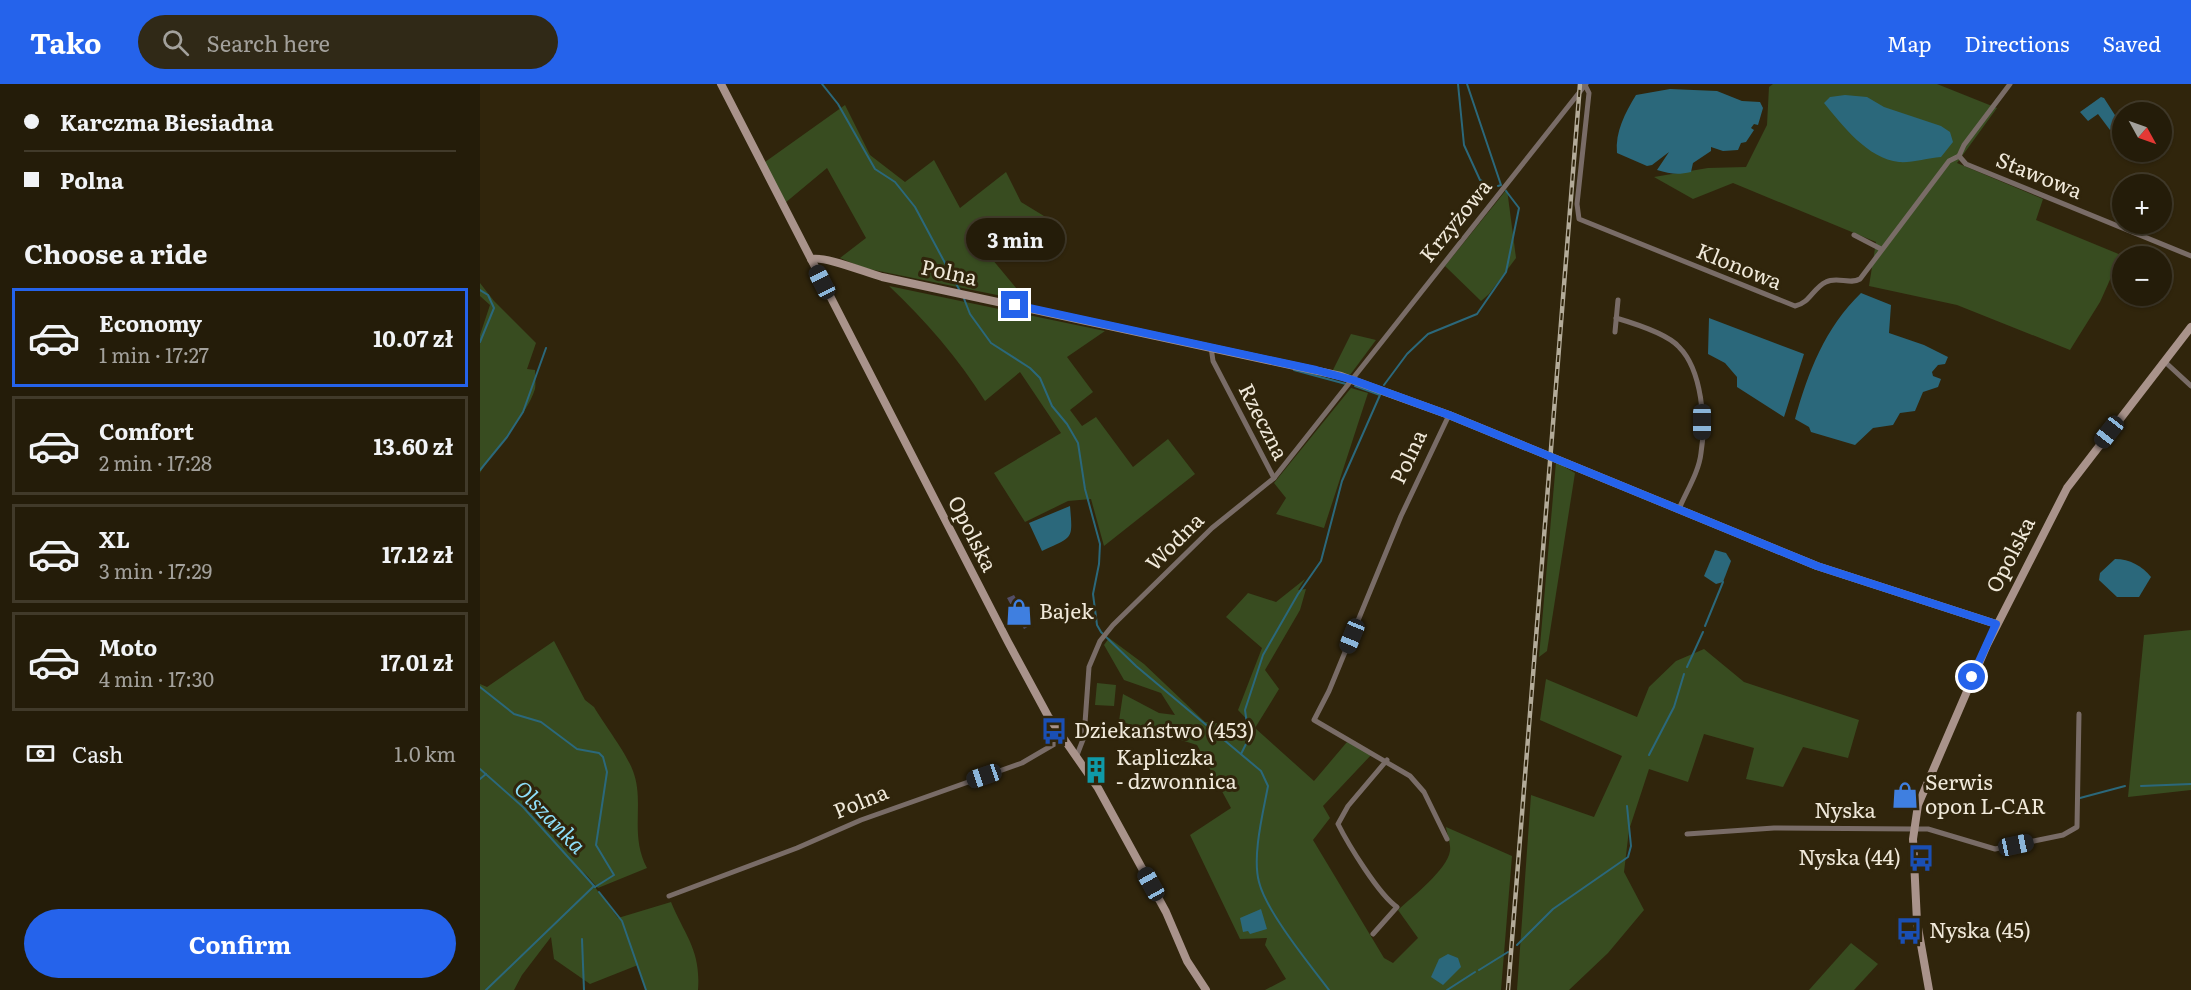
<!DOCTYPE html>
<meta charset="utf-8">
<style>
:root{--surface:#241c09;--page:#302917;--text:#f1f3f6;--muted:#a3a19c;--line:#413a2a;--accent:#2563eb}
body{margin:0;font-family:Literata,serif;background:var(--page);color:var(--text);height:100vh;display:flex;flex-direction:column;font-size:22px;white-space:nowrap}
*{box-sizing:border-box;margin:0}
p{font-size:20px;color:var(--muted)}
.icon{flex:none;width:33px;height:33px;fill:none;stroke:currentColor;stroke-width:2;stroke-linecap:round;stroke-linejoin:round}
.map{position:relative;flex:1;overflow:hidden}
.sheet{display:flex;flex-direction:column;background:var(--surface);width:480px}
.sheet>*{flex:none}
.hud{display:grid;align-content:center;height:132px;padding:0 24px;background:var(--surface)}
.needle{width:39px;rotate:130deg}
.fabs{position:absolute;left:1632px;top:18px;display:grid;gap:12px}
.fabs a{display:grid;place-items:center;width:60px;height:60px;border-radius:50%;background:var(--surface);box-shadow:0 2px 4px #0004,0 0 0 2px var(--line);font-size:30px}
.end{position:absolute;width:27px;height:27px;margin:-14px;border:8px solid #2563eb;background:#fff;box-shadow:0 0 0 3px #fff}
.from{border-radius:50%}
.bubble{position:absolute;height:42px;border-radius:21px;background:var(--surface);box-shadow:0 2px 4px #0004,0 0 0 2px var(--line);font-size:20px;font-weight:700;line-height:42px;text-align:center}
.car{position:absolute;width:18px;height:36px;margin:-18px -9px;border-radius:8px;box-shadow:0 0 4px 2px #0007;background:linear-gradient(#222 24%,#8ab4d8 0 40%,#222 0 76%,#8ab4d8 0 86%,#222 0)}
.hud b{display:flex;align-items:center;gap:21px;height:57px;font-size:22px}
.hud b+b{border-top:2px solid var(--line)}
.hud i{width:15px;height:15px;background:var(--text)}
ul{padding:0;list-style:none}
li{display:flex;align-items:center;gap:18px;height:99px;margin:0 12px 9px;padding:0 12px;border:3px solid var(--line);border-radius:0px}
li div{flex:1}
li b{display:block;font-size:22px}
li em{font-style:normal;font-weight:700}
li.on{border-color:var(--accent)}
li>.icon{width:54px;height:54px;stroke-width:1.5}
h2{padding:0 24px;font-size:27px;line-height:72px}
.pay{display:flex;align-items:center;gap:15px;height:66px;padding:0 24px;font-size:22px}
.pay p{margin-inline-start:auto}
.primary-button{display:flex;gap:12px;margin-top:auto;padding:12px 24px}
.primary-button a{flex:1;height:69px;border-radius:36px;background:var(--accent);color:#fff;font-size:24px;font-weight:700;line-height:69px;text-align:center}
header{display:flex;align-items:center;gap:36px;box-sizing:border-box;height:84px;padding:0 30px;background:var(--accent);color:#fff}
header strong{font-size:28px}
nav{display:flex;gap:33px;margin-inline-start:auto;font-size:21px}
.search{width:420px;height:54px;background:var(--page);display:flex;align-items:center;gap:15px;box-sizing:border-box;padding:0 21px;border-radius:33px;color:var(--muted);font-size:22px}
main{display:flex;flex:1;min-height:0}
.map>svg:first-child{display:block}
.green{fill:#384c20}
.water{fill:#2b687b}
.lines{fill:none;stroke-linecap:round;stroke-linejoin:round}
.stream{stroke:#2b687b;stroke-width:2}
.building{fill:#534e68}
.street{stroke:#796c67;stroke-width:5}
.secondary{stroke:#a9938b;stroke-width:8}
.rail-casing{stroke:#b3ab99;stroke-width:4.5}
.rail{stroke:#30250c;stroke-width:2;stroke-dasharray:7;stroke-linecap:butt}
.route{stroke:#2563eb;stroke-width:8}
.labels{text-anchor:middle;stroke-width:6;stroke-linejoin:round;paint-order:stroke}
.street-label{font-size:21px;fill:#f0e9da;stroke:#30250c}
.poi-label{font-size:21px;fill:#f0e9da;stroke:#30250c;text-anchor:start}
.water-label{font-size:22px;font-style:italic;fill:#8dddf8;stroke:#30250c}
</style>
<header>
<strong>Tako</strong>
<div class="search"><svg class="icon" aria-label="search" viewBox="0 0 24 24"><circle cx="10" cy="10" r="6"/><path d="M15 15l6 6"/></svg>Search here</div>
<nav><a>Map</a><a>Directions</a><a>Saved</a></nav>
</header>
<main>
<section class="sheet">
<div class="hud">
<b><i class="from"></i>Karczma Biesiadna</b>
<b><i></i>Polna</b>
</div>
<h2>Choose a ride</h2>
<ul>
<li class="on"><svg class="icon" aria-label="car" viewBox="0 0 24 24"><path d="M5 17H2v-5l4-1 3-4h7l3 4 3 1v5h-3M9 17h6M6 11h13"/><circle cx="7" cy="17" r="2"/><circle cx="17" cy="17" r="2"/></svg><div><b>Economy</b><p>1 min · 17:27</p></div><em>10.07 zł</em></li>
<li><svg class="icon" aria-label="car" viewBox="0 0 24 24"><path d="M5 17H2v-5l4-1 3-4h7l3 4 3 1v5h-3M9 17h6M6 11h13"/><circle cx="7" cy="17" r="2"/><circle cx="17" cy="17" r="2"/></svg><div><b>Comfort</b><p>2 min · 17:28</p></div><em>13.60 zł</em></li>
<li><svg class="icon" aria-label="car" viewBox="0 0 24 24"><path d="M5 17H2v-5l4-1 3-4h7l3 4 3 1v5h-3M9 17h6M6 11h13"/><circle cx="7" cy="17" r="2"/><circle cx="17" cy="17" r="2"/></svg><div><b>XL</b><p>3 min · 17:29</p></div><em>17.12 zł</em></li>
<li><svg class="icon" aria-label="car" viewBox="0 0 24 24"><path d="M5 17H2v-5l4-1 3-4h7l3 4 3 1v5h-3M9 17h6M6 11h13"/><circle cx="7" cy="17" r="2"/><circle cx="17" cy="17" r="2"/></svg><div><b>Moto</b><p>4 min · 17:30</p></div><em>17.01 zł</em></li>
</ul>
<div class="pay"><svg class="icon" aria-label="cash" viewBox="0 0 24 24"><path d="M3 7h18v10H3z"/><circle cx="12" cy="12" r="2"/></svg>Cash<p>1.0 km</p></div>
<div class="primary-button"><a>Confirm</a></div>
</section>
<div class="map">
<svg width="1711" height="906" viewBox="0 0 1711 906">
<rect width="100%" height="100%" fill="#30250c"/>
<!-- green -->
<g class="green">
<polygon points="1293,0 1457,0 1517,24 1477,79 1563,115 1556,136 1641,171 1620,218 1590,266 1477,221 1389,202 1396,158 1253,99 1213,115 1174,93 1228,84 1266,83 1287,41 1289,3"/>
<polygon points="365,21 390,71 425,98 454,76 480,124 526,88 541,118 564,132 512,175 547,217 384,184 360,174 386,154 347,84 305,119 285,78"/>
<polygon points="1027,105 1036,174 1009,210 1001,217 965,182"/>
<path d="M0 199 14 217 56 259 47 285 55 286C55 292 56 299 55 305 47 331 15 364 0 389V251L10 221 0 212Z"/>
<path d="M409 202 625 247 587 273 613 308 590 326 602 342 616 333 653 383 688 355 715 390 624 462 611 415 588 417 545 438 514 389 581 349 540 288 505 317C478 274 446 237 409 202Z"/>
<polygon points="871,250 896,256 870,291 853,286"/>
<polygon points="871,304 888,309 844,444 796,430 806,414 794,399"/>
<polygon points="1076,378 1095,389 1067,567 1059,573"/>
<path d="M825 495 818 506 826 505 820 526 785 586 799 605 775 644 834 697 867 658 892 670 843 722 850 734 833 756 904 874 913 879 938 854 918 826C932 813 967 786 970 767 971 760 967 750 966 743L1032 772 1021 906H785L806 895 785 861 787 854 760 855 710 751 751 724 717 661 639 637 643 610 679 629 695 631 681 609 644 596 624 561 629 554 664 580 725 638 774 643 758 626 782 564 746 533 768 509 796 518Z"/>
<polygon points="1711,546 1711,706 1648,713 1664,551"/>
<path d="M74 557 105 616 114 623C124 640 147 670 153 687 165 719 149 750 167 784L118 804 103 787 138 834 191 818C205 852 221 866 218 906H166L158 881 110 900 74 875 71 853 42 891 34 906H0V600L7 603Z"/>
<polygon points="1224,565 1264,598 1379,636 1368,674 1323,663 1303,703 1266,695 1274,664 1224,650 1208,698 1169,685 1149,746 1144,788 1164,826 1128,869 1089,906 1037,906 1051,711 1114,733 1142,672 1060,636 1066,595 1157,633 1169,603 1196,577"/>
<polygon points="617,599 636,601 634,622 615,621"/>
<polygon points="1371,859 1398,880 1374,906 1329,906"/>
</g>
<!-- water -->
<g class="water">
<path d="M1190 5 1237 7 1262 17 1280 18 1283 24 1278 41 1274 40 1271 44 1274 46 1266 58 1261 59 1258 66 1243 67 1231 63V67L1213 79 1211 88C1198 91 1190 90 1177 86L1189 68 1172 81 1167 82 1137 69C1135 48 1145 29 1156 11Z"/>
<path d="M1365 11 1387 13 1404 23 1461 42 1470 48 1473 58 1461 73C1447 74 1432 79 1419 78 1388 75 1362 41 1344 19L1350 13Z"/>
<polygon points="1621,13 1624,14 1640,39 1638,42 1633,41 1634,44 1630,46 1618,30 1608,37 1600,28"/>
<path d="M1381 209 1411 221 1409 249 1444 261 1468 273 1465 280 1458 281 1452 288 1453 292 1461 295 1458 303 1443 308 1435 327 1420 329 1413 341 1393 344 1375 361 1331 348 1329 343 1315 335C1328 288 1345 244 1381 209Z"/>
<polygon points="1229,234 1324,270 1304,333 1257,303 1257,293 1245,279 1228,270"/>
<path d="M590 422C593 457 593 452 562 467L549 439Z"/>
<polygon points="1235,466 1246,469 1251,477 1243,498 1236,500 1224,492"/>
<path d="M1635 475C1650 475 1662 482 1671 493L1659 513H1637L1619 496 1620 489Z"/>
<polygon points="781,825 787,845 770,850 768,847 763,848 760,834"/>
<polygon points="968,870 978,874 981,883 963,901 951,893 959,875"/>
</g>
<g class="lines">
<!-- stream -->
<g class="stream">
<polyline points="342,0 358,20 395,85 415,98 435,123 480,207"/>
<polyline points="978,0 984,61 1000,96 1012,102"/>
<polyline points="987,0 1021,101 1018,102"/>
<polyline points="0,206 8,211 14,224 0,258"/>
<path d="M483 212 490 230 511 259 550 284 560 294 572 322 587 340 598 359 605 405 620 460 619 480 613 510 617 541 621 548 656 582 781 687 788 702C783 729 772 772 779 798 786 827 830 881 849 906"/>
<polyline points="814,286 866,300"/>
<polyline points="904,301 927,270 948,250 997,230 1026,188 1039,124 1026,107"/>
<polyline points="0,386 27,353 43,328 66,264"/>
<polyline points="1225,542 1243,498"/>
<polyline points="1207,583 1223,548"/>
<polyline points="0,603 34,630 61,638 97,665 119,669 123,673 127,688 116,761 134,791 115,803"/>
<polyline points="761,670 769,654 765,626 783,571 818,510 841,477 862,397 900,311 875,302"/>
<polyline points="1169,671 1194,623 1204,590"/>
<polyline points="0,685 43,723 115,803"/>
<polyline points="0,695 6,690"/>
<polyline points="1661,702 1711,700"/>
<polyline points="1600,714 1645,702"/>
<polyline points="119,808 142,837 166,906"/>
<polyline points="102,855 104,906"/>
<polyline points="1037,861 1073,825 1148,773 1151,762 1147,722"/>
<polyline points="999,886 1028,868"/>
<polyline points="6,906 114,802"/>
<polyline points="967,906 995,888"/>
</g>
</g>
<!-- building -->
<polygon class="building" points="534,511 551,541 544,545 527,514"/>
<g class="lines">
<!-- street -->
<g class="street">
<path d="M1105 1 1109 9 1097 120 1099 135 1315 222C1330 219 1333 204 1346 198 1357 192 1370 201 1380 195L1469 77 1479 72"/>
<polyline points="1479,72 1486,80 1711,172"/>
<polyline points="1479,72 1484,61 1530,0"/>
<polyline points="1374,151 1401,165"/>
<path d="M1136 234C1153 239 1188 250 1199 263 1222 286 1226 339 1221 369 1219 388 1206 408 1199 425"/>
<polyline points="1135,248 1138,216"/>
<polyline points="731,263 733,277 794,394"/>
<polyline points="1684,277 1711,302"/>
<polyline points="597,671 604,653 609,583 620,557 633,541 732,444 794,394 1106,0"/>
<polyline points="1207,750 1294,744 1433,745 1448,745 1515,765 1583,751 1597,743 1599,630"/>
<polyline points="967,755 944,708 930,692 834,636 849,607 921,432 969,331"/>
<polyline points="189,812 317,764 381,736 542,679 583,655"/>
<path d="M893 850 917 823C899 811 868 760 858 740L868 722 907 676"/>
</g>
<!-- secondary -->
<g class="secondary">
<polyline points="241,0 528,558 568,632 618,704 686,828 707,877 726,906"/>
<path d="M331 175C346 172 384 188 402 193L861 292 969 331 1337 482 1516 540"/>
<polyline points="1449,906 1437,838 1433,755 1438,721 1507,561 1587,404 1711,243"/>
</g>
<defs>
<polyline id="rail" points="1028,906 1100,0"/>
</defs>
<!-- rail casing -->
<use href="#rail" class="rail-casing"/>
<!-- rail -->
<use href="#rail" class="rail"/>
</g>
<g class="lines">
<!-- route -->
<polyline class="route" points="535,221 836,286 873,296 969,331 1337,482 1516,540 1492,593"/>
</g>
<!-- icons -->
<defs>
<symbol id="shop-bare" viewBox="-9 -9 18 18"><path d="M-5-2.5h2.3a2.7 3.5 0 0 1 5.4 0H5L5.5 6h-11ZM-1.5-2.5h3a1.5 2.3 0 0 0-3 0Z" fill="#3f7fe0" stroke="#30250c" stroke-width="2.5" paint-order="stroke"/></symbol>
<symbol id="bus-bare" viewBox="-9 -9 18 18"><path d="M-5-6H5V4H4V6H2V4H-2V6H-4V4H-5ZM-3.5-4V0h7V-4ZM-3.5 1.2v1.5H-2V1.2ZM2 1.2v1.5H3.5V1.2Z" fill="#1a4fb4" stroke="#30250c" stroke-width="2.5" paint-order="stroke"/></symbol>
<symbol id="building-bare" viewBox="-9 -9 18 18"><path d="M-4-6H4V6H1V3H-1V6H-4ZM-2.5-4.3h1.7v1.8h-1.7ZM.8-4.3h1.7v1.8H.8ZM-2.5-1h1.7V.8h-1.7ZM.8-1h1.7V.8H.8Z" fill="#0f9aa8" stroke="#30250c" stroke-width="2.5" paint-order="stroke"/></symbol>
</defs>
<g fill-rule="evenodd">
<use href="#shop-bare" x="520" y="509" width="38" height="38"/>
<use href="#bus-bare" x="555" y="628" width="38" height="38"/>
<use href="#building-bare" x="597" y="667" width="38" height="38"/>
<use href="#shop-bare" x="1406" y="692" width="38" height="38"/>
<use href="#bus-bare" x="1422" y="755" width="38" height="38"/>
<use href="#bus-bare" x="1410" y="828" width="38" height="38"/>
</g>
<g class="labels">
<!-- street labels -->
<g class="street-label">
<text transform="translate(1559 92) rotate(22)" y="7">Stawowa</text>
<text transform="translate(976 137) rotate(-51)" y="7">Krzyżowa</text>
<text transform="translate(1259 183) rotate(22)" y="7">Klonowa</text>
<text transform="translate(469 189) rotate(12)" y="7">Polna</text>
<text transform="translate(783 338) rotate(63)" y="7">Rzeczna</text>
<text transform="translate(929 373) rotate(-65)" y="7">Polna</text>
<text transform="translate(492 450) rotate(63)" y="7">Opolska</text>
<text transform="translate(695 458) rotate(-45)" y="7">Wodna</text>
<text transform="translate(1531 471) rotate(-63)" y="7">Opolska</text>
<text transform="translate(381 718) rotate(-22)" y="7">Polna</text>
<text x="1365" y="734">Nyska</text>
</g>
<!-- poi labels -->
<g class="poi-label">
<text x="559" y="535">Bajek</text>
<text x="594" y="654">Dziekaństwo (453)</text>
<text x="636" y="681">Kapliczka<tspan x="636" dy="24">- dzwonnica</tspan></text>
<text x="1445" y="706">Serwis<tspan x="1445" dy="24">opon L-CAR</tspan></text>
<text x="1421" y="781" text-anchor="end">Nyska (44)</text>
<text x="1449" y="854">Nyska (45)</text>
</g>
<!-- water labels -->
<g class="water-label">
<text transform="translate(70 733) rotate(46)" y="8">Olszanka</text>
</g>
</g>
</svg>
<div class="fabs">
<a><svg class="needle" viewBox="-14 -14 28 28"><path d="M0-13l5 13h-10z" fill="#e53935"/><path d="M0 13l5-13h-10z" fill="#a3a19c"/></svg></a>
<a>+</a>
<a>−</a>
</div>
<i class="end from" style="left:1492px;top:593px"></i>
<i class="end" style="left:535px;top:221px"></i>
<div class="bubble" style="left:486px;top:134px;width:99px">3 min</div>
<i class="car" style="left:342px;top:198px;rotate:333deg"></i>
<i class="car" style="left:1222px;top:338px;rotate:180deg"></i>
<i class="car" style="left:1629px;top:348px;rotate:218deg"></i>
<i class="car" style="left:872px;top:552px;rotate:202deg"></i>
<i class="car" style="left:504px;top:692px;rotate:251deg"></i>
<i class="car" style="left:1536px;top:761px;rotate:78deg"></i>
<i class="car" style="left:671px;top:800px;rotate:331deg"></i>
</div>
</main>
